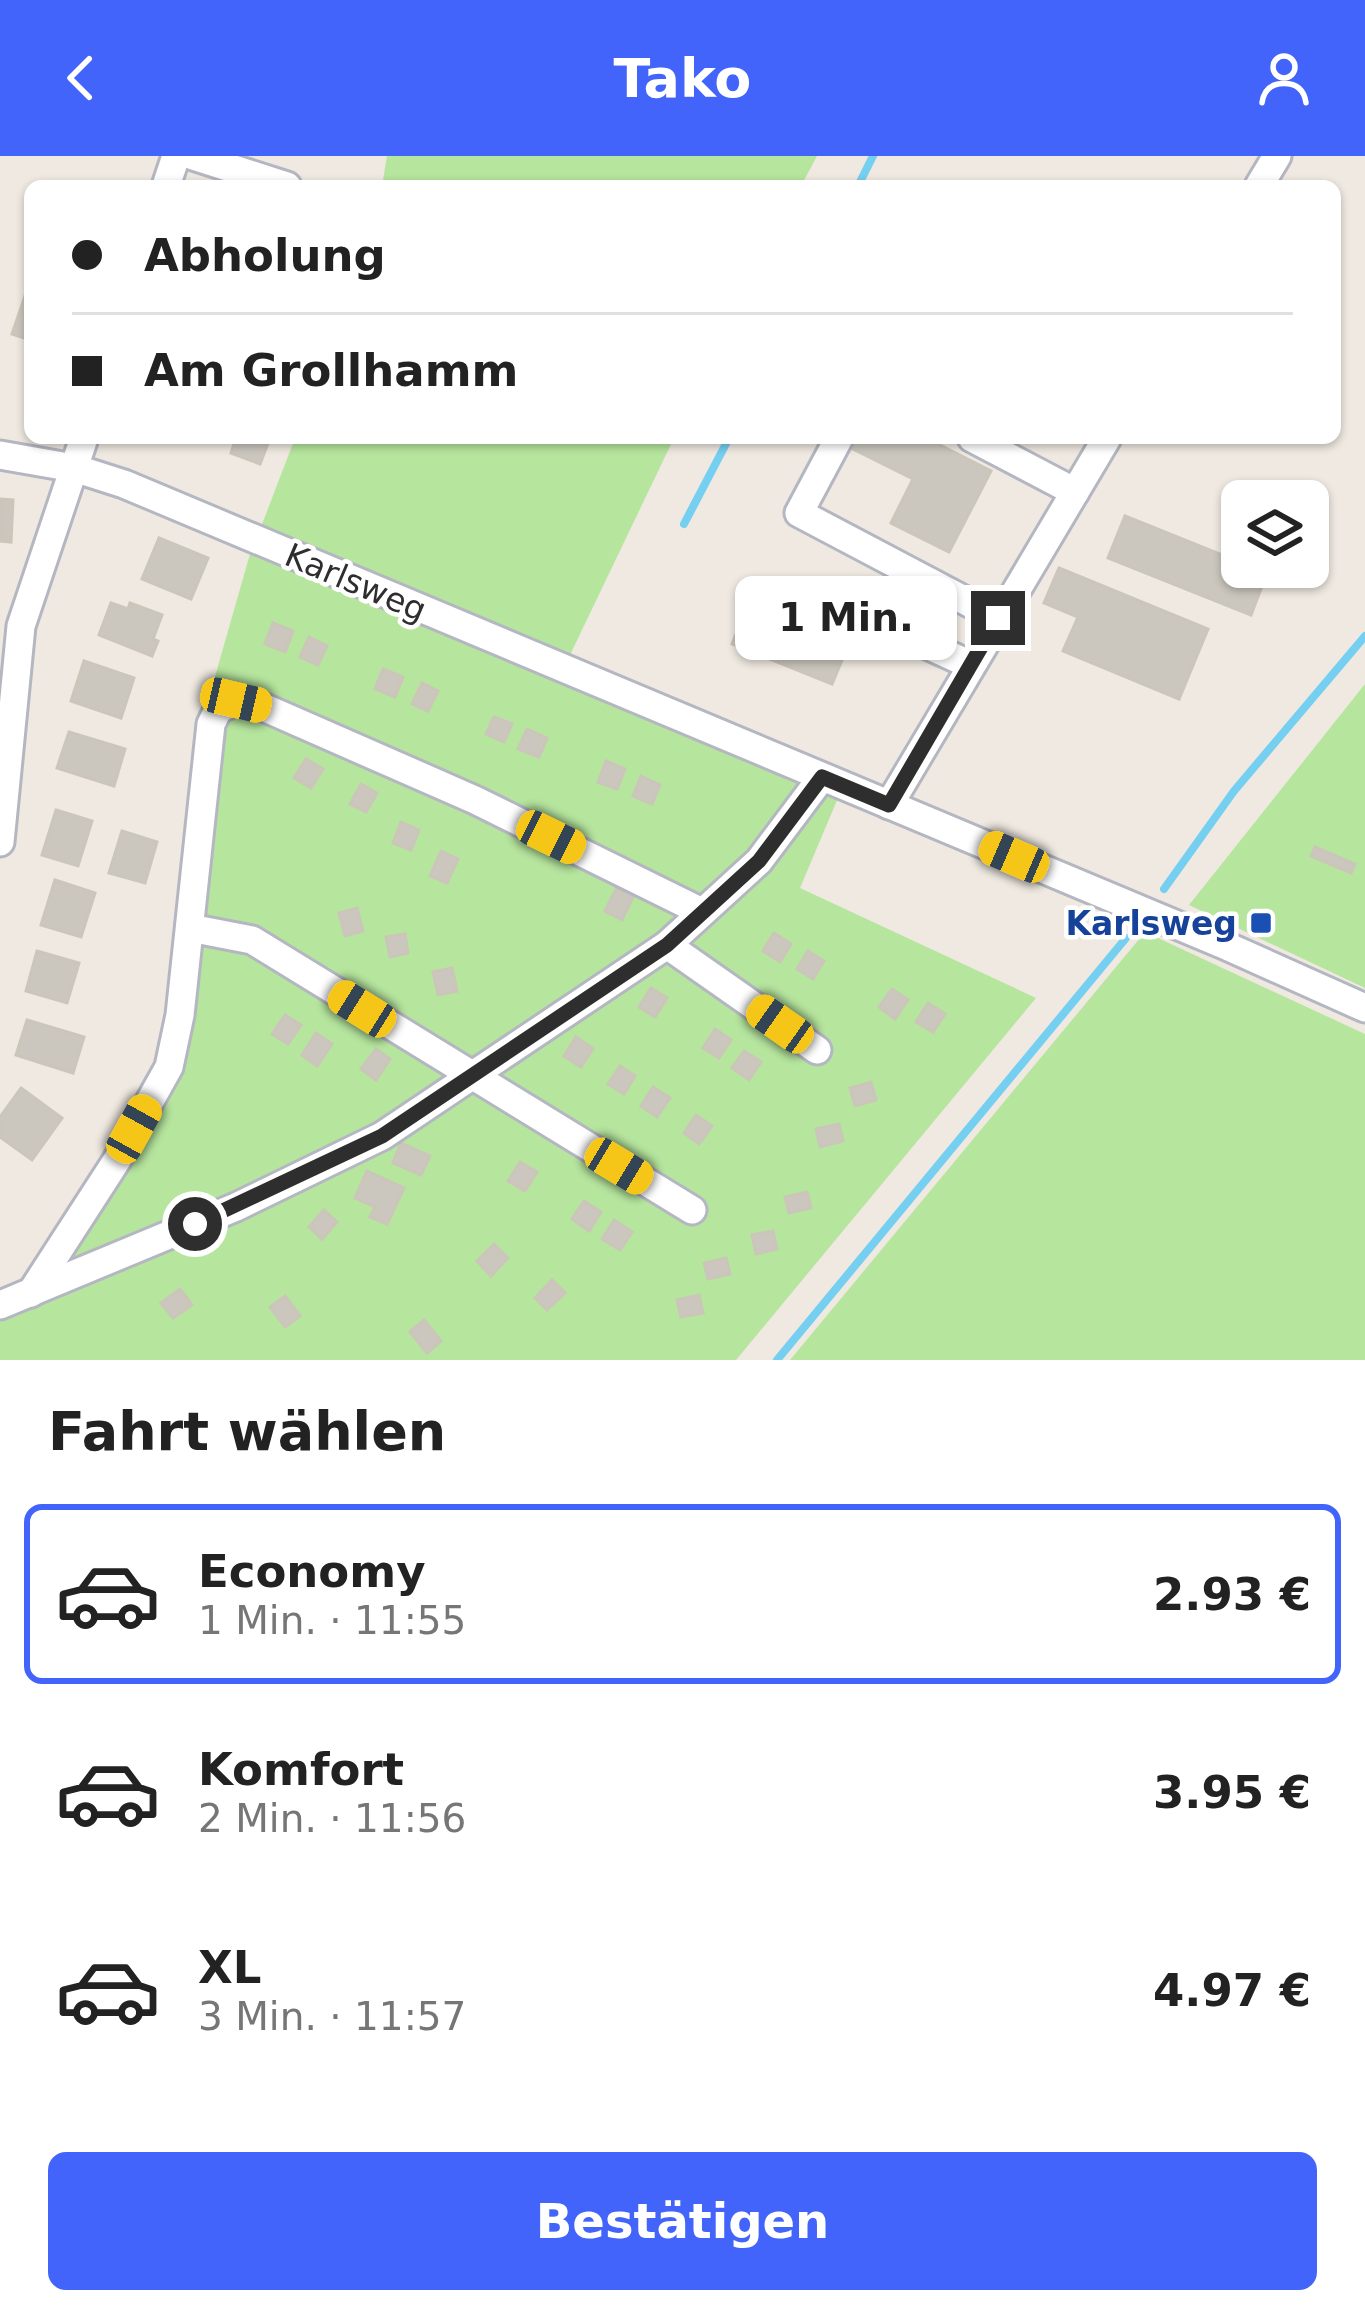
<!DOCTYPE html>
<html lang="de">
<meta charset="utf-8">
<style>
:root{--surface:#fff;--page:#f2f2f2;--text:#222;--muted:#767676;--line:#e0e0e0;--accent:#4264fb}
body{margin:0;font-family:"DejaVu Sans",sans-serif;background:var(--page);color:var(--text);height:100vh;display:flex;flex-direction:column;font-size:45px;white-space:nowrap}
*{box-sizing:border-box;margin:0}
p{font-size:39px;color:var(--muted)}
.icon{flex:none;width:66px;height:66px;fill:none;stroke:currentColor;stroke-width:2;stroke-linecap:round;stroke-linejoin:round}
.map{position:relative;height:1204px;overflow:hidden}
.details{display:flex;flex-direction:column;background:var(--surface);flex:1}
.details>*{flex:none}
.guide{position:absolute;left:24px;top:24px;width:1317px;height:264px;border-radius:18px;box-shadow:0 3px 9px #0004;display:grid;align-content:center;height:264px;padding:0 48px;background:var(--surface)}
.tools{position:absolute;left:1221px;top:324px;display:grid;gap:24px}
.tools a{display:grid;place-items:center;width:108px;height:108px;border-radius:18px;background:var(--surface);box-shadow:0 3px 9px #0004;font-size:60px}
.end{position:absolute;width:54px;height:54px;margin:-27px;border:15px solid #2e2e2e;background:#fff;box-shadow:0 0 0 6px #fff}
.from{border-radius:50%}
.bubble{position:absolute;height:84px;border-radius:18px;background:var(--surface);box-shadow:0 3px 9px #0004;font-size:39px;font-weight:700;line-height:84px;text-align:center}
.car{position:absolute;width:36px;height:72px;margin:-36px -18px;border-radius:15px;box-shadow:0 0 9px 3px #0007;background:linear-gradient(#f5c518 24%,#345 0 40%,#f5c518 0 76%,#345 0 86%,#f5c518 0)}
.guide b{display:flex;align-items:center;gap:42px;height:114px;font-size:45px}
.guide b+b{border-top:3px solid var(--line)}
.guide i{width:30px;height:30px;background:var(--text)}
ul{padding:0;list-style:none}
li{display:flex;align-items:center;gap:36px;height:180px;margin:0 24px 18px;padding:0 24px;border:6px solid transparent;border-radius:18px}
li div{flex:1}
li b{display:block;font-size:45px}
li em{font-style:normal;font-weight:700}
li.active{border-color:var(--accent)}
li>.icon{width:108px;height:108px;stroke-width:1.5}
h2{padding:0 48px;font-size:54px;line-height:144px}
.button{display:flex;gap:24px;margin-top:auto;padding:24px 48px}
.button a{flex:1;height:138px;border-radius:18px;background:var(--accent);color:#fff;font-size:48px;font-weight:700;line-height:138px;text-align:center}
header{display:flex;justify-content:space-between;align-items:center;height:156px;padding:0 48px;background:var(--accent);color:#fff;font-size:54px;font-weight:700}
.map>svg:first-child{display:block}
.green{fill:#b6e59e}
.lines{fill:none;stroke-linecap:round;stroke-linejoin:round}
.stream{stroke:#75cff0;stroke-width:8}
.building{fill:#cbc7bf;stroke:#cbc5ba;stroke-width:3}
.minor-casing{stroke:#b4b7c1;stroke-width:33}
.minor{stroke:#fff;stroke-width:27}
.route{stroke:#2e2e2e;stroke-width:15}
.transit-dot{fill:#1a4fb4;stroke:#fff;stroke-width:4.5}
.labels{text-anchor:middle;stroke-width:9;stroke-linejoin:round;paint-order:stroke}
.street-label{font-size:33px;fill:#2e2e2e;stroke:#fff}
.transit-label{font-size:33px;font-weight:bold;fill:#164399;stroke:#fff;text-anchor:end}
</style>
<header><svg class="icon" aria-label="back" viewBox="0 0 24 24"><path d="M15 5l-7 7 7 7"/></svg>Tako<svg class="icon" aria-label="person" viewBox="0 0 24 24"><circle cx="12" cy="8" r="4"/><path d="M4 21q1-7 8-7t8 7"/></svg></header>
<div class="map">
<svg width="1365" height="1204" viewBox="0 0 1365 1204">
<rect width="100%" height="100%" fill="#efe9e1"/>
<!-- green -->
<g class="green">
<polygon points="387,0 817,0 801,30 382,30"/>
<polygon points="295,282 674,282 570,499 261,371"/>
<polygon points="250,398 838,642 800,732 1036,842 736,1204 0,1204 0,1137 27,1128 156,913 175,847 203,579 214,524"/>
<polygon points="1365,528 1365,832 1189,749"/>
<polygon points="1145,776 1365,878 1365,1204 790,1204"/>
</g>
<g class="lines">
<!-- stream -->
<g class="stream">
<polyline points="858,30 873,0"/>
<polyline points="684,368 729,282"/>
<polyline points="1164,733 1234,635 1365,480"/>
<polyline points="777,1204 1126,782"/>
</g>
</g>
<!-- building -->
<g class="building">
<polygon points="26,137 30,138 30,184 12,178"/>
<polygon points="236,282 270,282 260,308 231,297"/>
<polygon points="855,282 926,282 991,315 949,396 891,367 913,323 851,292"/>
<polygon points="0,343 13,344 11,386 0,385"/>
<polygon points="1125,360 1242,407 1242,411 1251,411 1267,417 1251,459 1108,402"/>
<polygon points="159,382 208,402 191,443 142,423"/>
<polygon points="1059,412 1208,473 1179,543 1063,495 1078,461 1044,447"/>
<polygon points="757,427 857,468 832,528 732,488"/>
<polygon points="111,447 128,453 130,447 162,459 153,483 158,485 152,500 99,479"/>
<polygon points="273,467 293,475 285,496 265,488"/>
<polygon points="309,481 327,490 318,509 300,501"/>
<polygon points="84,505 134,522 121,562 71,545"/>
<polygon points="383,513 403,521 395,541 375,533"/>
<polygon points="422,527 438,535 428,555 412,548"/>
<polygon points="494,561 512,568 504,586 486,578"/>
<polygon points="527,573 547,582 539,601 518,593"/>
<polygon points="69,576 125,593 114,630 57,612"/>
<polygon points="306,603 323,613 311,632 294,622"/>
<polygon points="606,605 625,613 617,633 598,626"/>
<polygon points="641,620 660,629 652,648 633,640"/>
<polygon points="361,628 377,637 366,656 350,648"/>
<polygon points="56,654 92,665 78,710 42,699"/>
<polygon points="401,666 419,674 411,694 393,687"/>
<polygon points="122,675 157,686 145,727 109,717"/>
<polygon points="1315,691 1355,708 1351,717 1311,700"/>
<polygon points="441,695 458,703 447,727 430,720"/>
<polygon points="55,724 95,737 81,781 41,769"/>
<polygon points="616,733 633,741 622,764 605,755"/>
<polygon points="357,752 363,775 345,780 339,757"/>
<polygon points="774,777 791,788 780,806 763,795"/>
<polygon points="405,778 408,797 390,801 386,781"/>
<polygon points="37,795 79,807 67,847 26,835"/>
<polygon points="808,795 824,805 813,823 797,813"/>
<polygon points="452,812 457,835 438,839 433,816"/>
<polygon points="651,832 667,842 655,861 639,851"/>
<polygon points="892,833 908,844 895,863 879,851"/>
<polygon points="928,847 945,858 933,876 916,866"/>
<polygon points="285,859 301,869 288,888 272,878"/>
<polygon points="27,864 84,881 73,917 16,899"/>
<polygon points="715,873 731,884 719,902 703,892"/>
<polygon points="316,877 332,888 317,910 302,899"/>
<polygon points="576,881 593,893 581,911 564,900"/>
<polygon points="376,893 390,903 376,924 361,913"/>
<polygon points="744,895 761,906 749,924 732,912"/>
<polygon points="620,910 635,920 624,938 608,928"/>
<polygon points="871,926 876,944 855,950 850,932"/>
<polygon points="653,931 670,942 657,961 641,950"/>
<polygon points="21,932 62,962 32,1004 0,981 0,961"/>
<polygon points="696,959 712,970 699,988 684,977"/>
<polygon points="839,968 843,985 820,991 816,973"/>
<polygon points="401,987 430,1000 421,1019 393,1007"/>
<polygon points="520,1006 537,1016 525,1035 508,1025"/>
<polygon points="367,1015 404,1032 387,1068 370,1061 375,1051 355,1042"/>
<polygon points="807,1036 811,1052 789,1057 785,1041"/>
<polygon points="584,1045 601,1056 589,1075 572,1063"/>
<polygon points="324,1054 337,1066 322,1083 309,1071"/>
<polygon points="614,1064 632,1076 620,1094 602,1083"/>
<polygon points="773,1075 777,1093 756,1098 752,1079"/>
<polygon points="494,1088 508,1102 491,1120 477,1105"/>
<polygon points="726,1102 730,1118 708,1123 704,1107"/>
<polygon points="552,1124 565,1137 547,1154 535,1142"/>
<polygon points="180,1133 192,1149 173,1162 161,1147"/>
<polygon points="699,1139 703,1157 681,1161 677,1144"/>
<polygon points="285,1140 300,1160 285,1171 270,1151"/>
<polygon points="424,1164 441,1185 427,1197 410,1176"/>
</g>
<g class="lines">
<defs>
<g id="minor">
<polyline points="193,0 287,30"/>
<polyline points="166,30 176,0"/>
<polyline points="1259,30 1277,0"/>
<polyline points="839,282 799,357 998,462"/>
<polyline points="972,282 1075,336"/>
<polyline points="0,299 74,312 124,328 1222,788 1365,852"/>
<polyline points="868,462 971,509"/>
<polyline points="889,649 1107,282"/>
<polyline points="0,686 21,470 84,282"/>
<polyline points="190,772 252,784 692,1054"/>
<polyline points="667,789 817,894"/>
<polyline points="31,1137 117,1004 169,911 180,859 211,568 218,554 236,544 263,551 475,644 702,756"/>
<polyline points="0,1149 236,1051 382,980 667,789 759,705 822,621"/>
</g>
</defs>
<!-- minor casing -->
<use href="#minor" class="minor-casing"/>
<!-- minor -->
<use href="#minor" class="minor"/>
</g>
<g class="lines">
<!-- route -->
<polyline class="route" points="195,1068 382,980 667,789 759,705 822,621 889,649 998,462"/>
</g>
<!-- markers -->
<rect class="transit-dot" x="1249" y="755" width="24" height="24" rx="6"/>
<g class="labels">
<!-- street labels -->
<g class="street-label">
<text transform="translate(356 426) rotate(23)" y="12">Karlsweg</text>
</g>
<!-- transit labels -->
<g class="transit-label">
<text x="1237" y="779">Karlsweg</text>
</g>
</g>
</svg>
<div class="tools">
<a><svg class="icon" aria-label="layers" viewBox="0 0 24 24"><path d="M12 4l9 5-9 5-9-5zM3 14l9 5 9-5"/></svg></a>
</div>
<i class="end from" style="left:195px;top:1068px"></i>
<i class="end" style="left:998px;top:462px"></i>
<div class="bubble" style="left:735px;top:420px;width:222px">1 Min.</div>
<i class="car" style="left:236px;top:544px;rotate:103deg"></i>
<i class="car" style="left:551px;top:681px;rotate:116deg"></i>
<i class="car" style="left:1014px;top:701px;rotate:293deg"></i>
<i class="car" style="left:362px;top:853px;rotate:302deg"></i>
<i class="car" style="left:780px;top:868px;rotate:305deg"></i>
<i class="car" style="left:134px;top:973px;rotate:29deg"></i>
<i class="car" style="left:619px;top:1010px;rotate:121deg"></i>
<div class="guide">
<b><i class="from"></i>Abholung</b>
<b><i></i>Am Grollhamm</b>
</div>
</div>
<section class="details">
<h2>Fahrt wählen</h2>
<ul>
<li class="active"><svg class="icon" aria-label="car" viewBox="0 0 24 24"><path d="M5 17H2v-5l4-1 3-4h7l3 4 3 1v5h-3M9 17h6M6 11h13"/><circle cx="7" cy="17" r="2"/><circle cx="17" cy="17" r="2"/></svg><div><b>Economy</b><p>1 Min. · 11:55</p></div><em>2.93 €</em></li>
<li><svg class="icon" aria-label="car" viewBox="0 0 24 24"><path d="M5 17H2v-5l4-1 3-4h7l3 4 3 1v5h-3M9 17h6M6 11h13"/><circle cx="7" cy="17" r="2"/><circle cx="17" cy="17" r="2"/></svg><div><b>Komfort</b><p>2 Min. · 11:56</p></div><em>3.95 €</em></li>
<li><svg class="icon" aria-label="car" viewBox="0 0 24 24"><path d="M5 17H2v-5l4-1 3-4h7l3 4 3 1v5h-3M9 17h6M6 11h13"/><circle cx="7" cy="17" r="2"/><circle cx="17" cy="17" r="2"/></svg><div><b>XL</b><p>3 Min. · 11:57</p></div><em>4.97 €</em></li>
</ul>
<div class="button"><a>Bestätigen</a></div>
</section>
